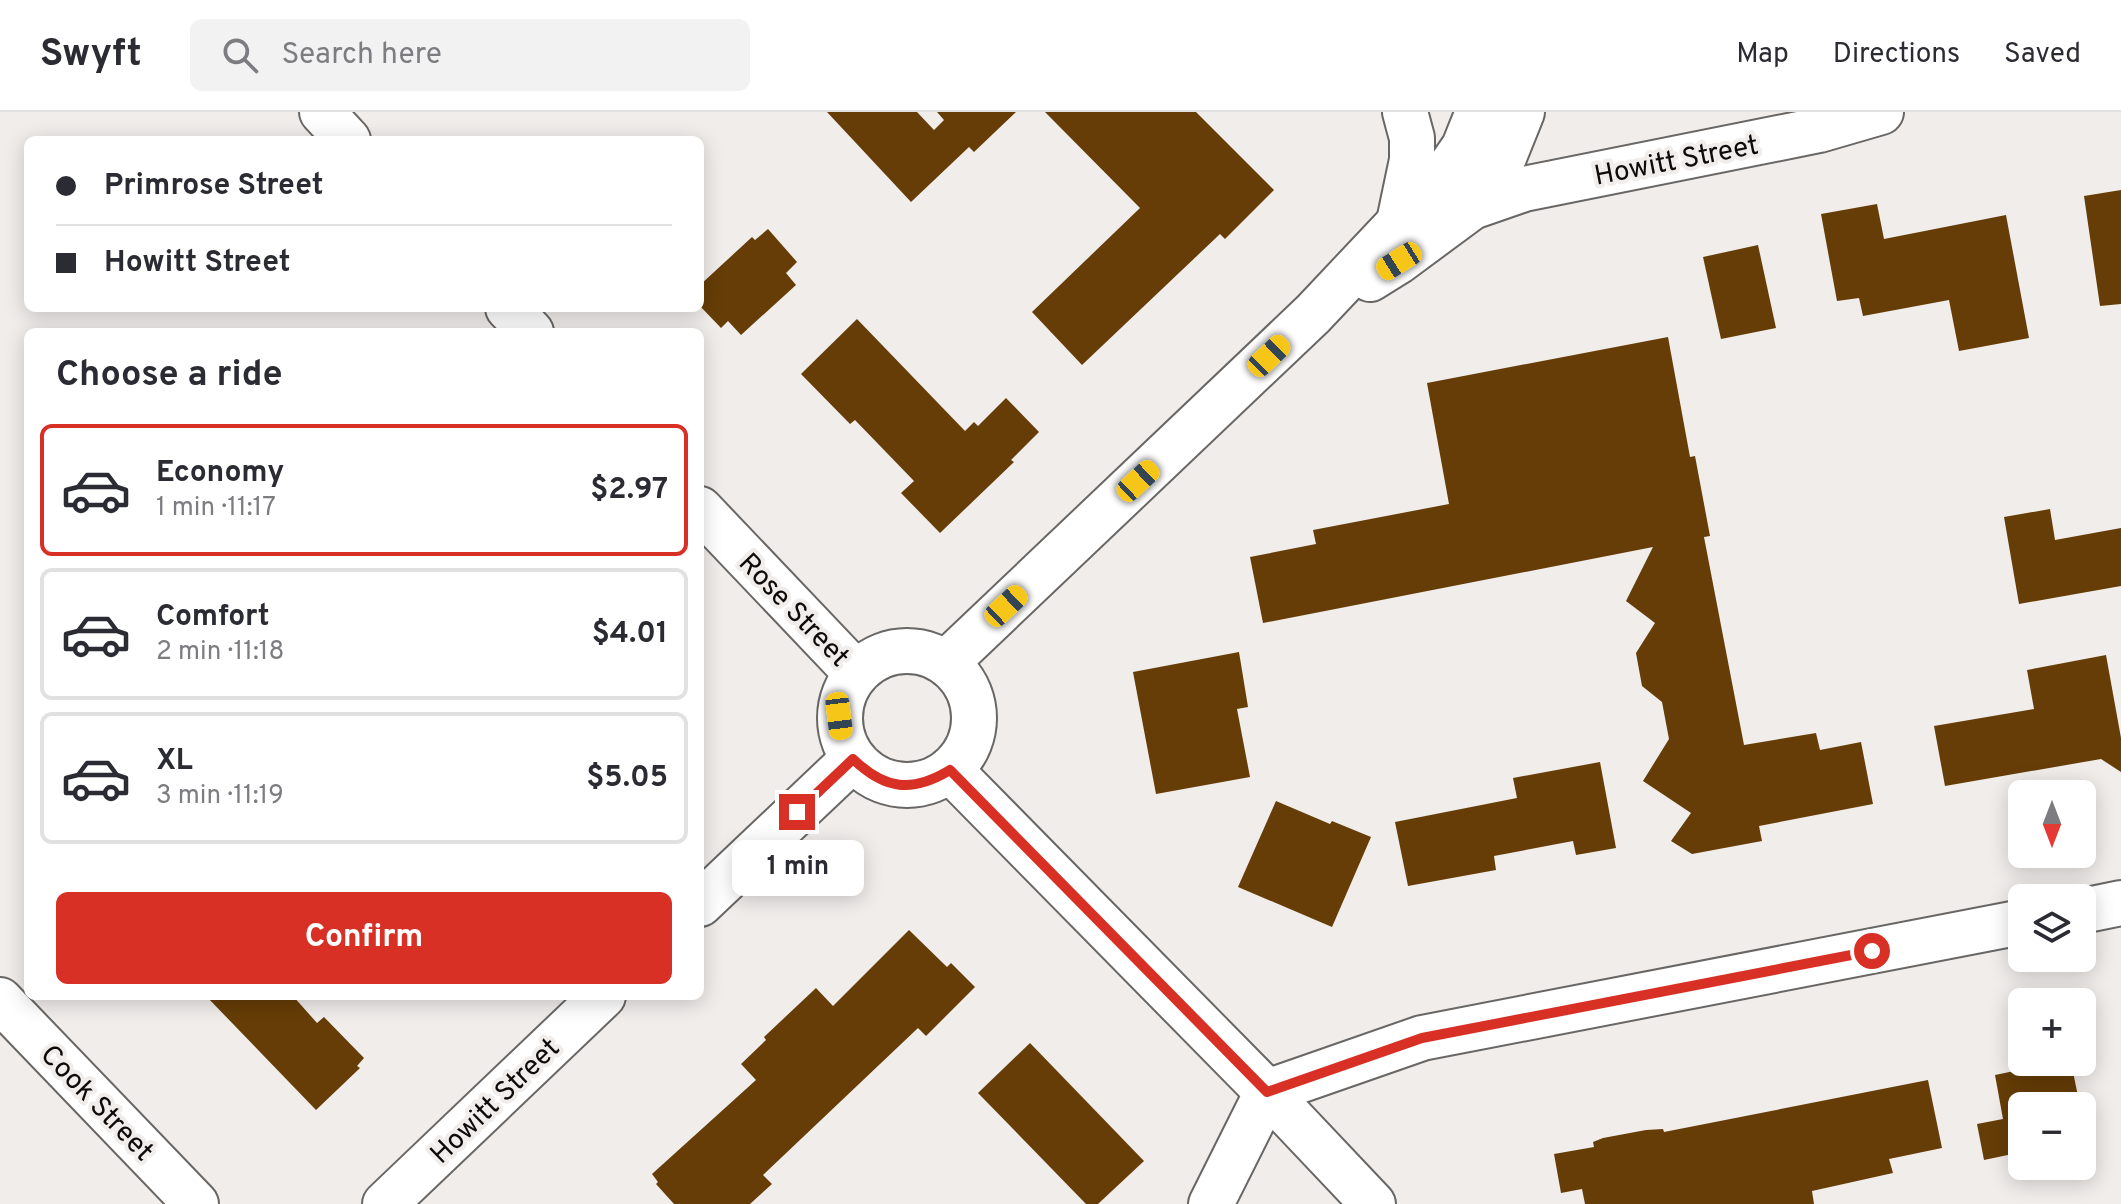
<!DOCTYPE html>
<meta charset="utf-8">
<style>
:root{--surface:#fff;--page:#f2f2f3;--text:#2b2b33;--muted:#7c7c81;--line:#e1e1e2;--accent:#d93025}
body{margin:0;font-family:Overpass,sans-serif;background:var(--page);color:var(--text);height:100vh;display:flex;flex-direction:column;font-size:30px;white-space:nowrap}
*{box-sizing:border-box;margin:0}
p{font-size:26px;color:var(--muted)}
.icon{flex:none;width:44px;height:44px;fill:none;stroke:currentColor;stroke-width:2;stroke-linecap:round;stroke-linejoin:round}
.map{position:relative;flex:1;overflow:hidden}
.details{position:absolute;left:24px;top:216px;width:680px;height:672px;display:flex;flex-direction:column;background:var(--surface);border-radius:12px;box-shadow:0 4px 20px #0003}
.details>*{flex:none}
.hud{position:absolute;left:24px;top:24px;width:680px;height:176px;border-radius:12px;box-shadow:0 4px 20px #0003;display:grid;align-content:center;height:176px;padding:0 32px;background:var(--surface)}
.needle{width:52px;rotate:180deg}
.tools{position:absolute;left:2008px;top:668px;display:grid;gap:16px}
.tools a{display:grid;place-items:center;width:88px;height:88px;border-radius:12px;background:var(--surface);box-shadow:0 4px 20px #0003;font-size:40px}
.end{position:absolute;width:36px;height:36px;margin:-18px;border:10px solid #d93025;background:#fff;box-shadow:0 0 0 4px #fff}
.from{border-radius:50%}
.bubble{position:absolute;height:56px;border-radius:12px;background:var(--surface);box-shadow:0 4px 20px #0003;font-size:26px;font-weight:700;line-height:56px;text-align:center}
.car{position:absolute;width:24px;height:48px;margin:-24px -12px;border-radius:10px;box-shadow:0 0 6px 2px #0007;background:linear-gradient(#f5c518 24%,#345 0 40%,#f5c518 0 76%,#345 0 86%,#f5c518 0)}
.hud b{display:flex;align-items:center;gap:28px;height:76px;font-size:30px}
.hud b+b{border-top:2px solid var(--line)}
.hud i{width:20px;height:20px;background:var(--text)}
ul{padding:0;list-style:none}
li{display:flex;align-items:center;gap:24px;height:132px;margin:0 16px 12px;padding:0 16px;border:4px solid var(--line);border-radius:12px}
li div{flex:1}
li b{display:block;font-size:30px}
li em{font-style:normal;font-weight:700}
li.on{border-color:var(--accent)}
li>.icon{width:72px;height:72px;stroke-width:1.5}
h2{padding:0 32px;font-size:36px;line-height:96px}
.primary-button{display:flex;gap:16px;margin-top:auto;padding:16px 32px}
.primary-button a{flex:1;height:92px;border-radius:12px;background:var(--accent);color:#fff;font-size:32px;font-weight:700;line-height:92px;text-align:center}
header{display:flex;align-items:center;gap:48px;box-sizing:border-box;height:112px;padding:0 40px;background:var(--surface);border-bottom:2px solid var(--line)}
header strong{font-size:38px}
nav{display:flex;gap:44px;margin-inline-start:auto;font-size:28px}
.search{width:560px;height:72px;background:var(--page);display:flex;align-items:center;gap:20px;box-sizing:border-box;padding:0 28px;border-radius:12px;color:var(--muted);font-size:30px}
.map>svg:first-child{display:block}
.building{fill:#663d06}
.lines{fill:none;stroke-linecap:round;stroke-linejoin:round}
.street-casing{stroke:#696765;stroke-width:48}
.street{stroke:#fff;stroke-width:44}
.route{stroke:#d93025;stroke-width:10}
.labels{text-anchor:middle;stroke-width:8;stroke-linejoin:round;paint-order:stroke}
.street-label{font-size:28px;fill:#0c0b0a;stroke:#f0edeb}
</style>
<header>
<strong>Swyft</strong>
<div class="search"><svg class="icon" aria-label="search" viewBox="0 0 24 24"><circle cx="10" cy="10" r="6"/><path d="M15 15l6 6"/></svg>Search here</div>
<nav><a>Map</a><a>Directions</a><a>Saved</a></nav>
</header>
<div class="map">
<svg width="2121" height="1092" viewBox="0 0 2121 1092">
<rect width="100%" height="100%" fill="#f0edeb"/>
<!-- building -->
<g class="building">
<polygon points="827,0 917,0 934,18 944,8 937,0 1016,0 974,40 969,35 911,90"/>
<polygon points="1045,0 1196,0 1274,78 1225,127 1220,122 1082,253 1032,200 1140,96"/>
<polygon points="2121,78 2121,192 2100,194 2084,84"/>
<polygon points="1877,92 1884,127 2006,103 2029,226 1959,239 1949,188 1863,204 1859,186 1837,189 1821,102"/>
<polygon points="768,117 797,150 786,161 796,173 741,223 728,209 721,216 700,194 700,173 752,125 755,128"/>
<polygon points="1758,133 1776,216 1721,227 1703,145"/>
<polygon points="857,207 965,319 974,310 978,314 1006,286 1039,320 1011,348 1014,350 940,421 901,381 914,369 855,308 850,312 801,262"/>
<polygon points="1668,225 1690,345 1695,344 1710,424 1704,425 1744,633 1816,621 1820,638 1861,630 1873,692 1759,714 1762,729 1692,742 1671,729 1691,701 1643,669 1669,627 1662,590 1642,574 1636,541 1655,511 1626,489 1653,435 1263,511 1250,445 1316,432 1313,418 1449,392 1427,271"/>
<polygon points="2050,397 2055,428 2121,416 2121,474 2019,492 2004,405"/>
<polygon points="1239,540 1248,595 1237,597 1250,665 1156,682 1133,560"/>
<polygon points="2106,543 2121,626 2121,660 2101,647 1945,674 1934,614 2034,597 2027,558"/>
<polygon points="1600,650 1616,736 1576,743 1573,729 1494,744 1496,758 1408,774 1395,710 1517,686 1513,666"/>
<polygon points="1276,689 1330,712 1332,709 1371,725 1332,815 1238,775"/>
<polygon points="909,818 947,855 951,851 975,875 926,924 918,916 763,1063 772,1072 750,1092 674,1092 656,1072 658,1070 652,1062 756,968 741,952 766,928 764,925 816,876 833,894"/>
<polygon points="206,884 293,884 317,911 324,905 364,946 357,954 360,956 316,998"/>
<polygon points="1030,931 1144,1049 1098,1092 1086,1092 978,981"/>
<polygon points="2028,950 2071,950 2080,994 2022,994 2022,1040 1984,1048 1977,1012 2003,1007 1995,963 2029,956"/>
<polygon points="1928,968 1942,1036 1889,1047 1893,1061 1812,1079 1814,1092 1585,1092 1582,1077 1561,1081 1554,1042 1594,1035 1593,1030 1603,1026 1646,1018 1663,1017 1664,1020"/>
</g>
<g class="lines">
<defs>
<g id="street">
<polyline points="322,0 348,28"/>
<polyline points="1472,95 1500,55 1522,0"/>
<polyline points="1399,110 1412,48 1412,26 1405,0"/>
<polyline points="1370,167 1399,149 1472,95 1524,77 1819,18 1881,0"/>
<polyline points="508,196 531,220"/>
<polyline points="700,397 856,561"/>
<circle cx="907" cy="606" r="67"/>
<polyline points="946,551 1313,202 1446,61 1464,35 1478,0"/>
<polyline points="950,658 1267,980 1373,1092"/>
<polyline points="700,792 853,647"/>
<polyline points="2082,799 2121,791"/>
<polyline points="0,888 196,1092"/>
<polyline points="385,1092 603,884"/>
<polyline points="1211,1092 1267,980 1422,926 2022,810"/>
</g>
</defs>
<!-- street casing -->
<use href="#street" class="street-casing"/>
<!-- street -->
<use href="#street" class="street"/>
</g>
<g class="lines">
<!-- route -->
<path class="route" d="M797 700 853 647C885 678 912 681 950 658L1267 980 1422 926 1872 839"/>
</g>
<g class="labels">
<!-- street labels -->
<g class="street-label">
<text transform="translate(1676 47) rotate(-11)" y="10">Howitt Street</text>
<text transform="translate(795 497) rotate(46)" y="10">Rose Street</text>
<text transform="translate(494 988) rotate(-44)" y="10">Howitt Street</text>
<text transform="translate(98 990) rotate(46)" y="10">Cook Street</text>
</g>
</g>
</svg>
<div class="tools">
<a><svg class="needle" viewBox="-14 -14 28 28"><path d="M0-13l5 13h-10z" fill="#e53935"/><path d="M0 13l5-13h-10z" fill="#7c7c81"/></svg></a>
<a><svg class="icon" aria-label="layers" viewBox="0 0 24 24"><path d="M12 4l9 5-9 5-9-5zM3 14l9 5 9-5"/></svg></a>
<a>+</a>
<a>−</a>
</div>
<i class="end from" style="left:1872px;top:839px"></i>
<i class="end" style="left:797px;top:700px"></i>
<div class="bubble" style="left:732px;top:728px;width:132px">1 min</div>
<i class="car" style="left:1399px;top:149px;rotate:238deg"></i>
<i class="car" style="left:1269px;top:244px;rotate:46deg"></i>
<i class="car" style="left:1138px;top:369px;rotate:47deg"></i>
<i class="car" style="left:1006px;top:494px;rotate:47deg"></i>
<i class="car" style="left:839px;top:604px;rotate:173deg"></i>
<div class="hud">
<b><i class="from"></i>Primrose Street</b>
<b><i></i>Howitt Street</b>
</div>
<section class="details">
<h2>Choose a ride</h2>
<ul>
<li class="on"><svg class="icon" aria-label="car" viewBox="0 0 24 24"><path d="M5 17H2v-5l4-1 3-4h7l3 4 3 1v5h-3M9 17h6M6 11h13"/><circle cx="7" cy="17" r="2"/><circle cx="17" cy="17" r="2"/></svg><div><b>Economy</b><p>1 min · 11:17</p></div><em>$2.97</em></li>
<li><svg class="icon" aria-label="car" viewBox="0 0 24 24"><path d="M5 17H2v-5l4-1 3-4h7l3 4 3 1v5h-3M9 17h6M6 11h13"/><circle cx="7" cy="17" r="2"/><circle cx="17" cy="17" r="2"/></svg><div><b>Comfort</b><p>2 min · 11:18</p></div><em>$4.01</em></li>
<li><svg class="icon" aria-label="car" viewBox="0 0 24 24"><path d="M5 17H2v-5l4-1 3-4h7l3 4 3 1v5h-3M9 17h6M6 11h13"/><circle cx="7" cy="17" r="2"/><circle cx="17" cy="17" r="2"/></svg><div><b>XL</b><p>3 min · 11:19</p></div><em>$5.05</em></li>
</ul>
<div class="primary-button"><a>Confirm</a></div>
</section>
</div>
